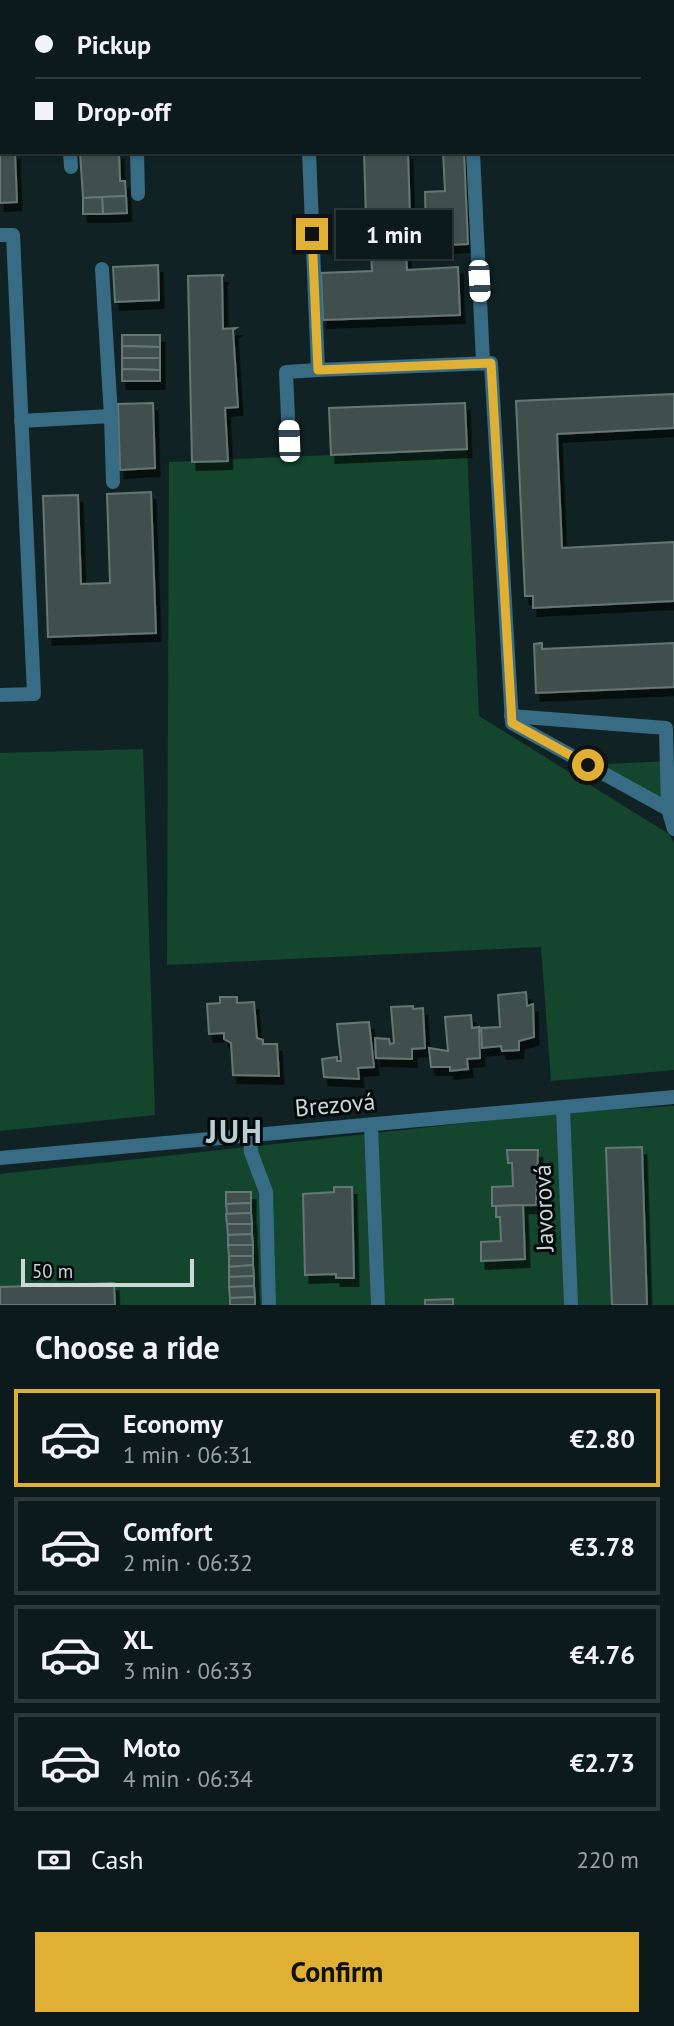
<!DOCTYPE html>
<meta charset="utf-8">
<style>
:root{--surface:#0d1a1b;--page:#162324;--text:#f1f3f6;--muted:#9aa1a3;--line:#2d383a;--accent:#dfb034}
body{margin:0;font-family:"PT Sans",sans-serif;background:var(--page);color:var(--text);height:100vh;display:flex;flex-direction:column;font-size:26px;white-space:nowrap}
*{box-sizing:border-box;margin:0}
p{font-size:23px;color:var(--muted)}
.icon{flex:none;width:38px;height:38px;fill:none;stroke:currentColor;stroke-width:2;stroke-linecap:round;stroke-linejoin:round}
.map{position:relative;height:1305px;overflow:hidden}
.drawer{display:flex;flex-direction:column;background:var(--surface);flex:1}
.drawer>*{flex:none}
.top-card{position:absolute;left:0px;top:0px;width:676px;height:154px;box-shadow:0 2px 5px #0004,0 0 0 2px var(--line);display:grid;align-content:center;height:154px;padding:0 35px;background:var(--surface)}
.scale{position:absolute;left:21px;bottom:18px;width:173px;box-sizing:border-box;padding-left:7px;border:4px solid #cdd7d8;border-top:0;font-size:19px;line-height:24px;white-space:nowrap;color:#cdd7d8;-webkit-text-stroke:5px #040a0b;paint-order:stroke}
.end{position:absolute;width:32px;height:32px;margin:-16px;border:9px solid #dfb034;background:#111;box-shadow:0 0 0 4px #111}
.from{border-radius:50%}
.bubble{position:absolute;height:49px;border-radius:0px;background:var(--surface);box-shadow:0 2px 5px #0004,0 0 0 2px var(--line);font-size:23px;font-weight:600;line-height:49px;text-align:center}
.car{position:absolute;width:21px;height:42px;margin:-21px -10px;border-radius:9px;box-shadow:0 0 5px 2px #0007;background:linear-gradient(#fff 24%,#345 0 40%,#fff 0 76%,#345 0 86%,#fff 0)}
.top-card b{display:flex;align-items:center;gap:24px;height:66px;font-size:26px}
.top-card b+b{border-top:2px solid var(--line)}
.top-card i{width:18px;height:18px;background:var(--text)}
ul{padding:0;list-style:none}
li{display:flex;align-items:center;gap:21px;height:98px;margin:0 14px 10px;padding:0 21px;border:4px solid var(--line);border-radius:0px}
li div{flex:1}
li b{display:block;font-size:26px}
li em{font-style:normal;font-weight:600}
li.on{border-color:var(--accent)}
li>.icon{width:63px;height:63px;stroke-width:1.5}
h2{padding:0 35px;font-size:32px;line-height:84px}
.pay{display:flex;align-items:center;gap:18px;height:77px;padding:0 35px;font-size:26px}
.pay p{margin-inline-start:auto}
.cta{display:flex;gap:14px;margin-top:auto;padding:14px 35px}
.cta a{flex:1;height:80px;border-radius:0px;background:var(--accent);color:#111;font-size:28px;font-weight:600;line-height:80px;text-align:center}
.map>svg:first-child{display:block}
.green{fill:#13462d}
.building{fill:#3f504d;stroke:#657773;stroke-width:2;filter:url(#shadow)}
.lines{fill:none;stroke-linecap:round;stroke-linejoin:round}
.service{stroke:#376c84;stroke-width:14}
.minor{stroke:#376c84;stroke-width:14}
.route{stroke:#dfb034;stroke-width:9}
.labels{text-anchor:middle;stroke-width:6;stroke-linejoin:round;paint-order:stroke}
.street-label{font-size:24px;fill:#cdd7d8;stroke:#040a0b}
.district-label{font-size:32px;font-weight:bold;letter-spacing:2px;fill:#b9ced1;stroke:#040a0b}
</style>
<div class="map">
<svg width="674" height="1305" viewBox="0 0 674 1305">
<defs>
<filter id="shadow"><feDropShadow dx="4.5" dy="8" stdDeviation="0" flood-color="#0009"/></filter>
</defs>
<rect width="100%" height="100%" fill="#112224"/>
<!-- green -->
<g class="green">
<polygon points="232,0 446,0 447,2 232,2"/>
<polygon points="467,449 479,716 669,834 674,843 674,1070 551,1081 541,947 167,965 169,462"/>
<polygon points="143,749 155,1115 0,1131 0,753"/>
<polygon points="667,761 668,809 588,765"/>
<polygon points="674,1106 674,1305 0,1305 0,1174 557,1113"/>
</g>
<!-- building -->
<g class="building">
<polygon points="3,0 51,0 53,2 3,2"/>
<polygon points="0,138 2,152 15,152 17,202 0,203"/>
<polygon points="80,152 119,152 120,181 125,181 126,196 83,198"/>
<polygon points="364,152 408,152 411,251 367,252"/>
<polygon points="443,152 464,152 468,244 449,245 449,232 426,233 425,192 445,191"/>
<polygon points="126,196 127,213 103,214 102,197"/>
<polygon points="102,197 103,214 83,214 83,198"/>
<polygon points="406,251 407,270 458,267 460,315 323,320 321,273 372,271 371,252"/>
<polygon points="158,265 159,300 115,302 113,267"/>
<polygon points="224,275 222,276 223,329 236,328 233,330 238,407 225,408 228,461 192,462 188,276"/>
<polygon points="122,335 160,335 160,347 122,346"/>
<polygon points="122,346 160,347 160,358 122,358"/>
<polygon points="122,358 160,358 160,370 122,369"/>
<polygon points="122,369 160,370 160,381 122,381"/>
<polygon points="674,394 674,428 557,434 562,548 674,542 674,601 533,608 533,596 525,596 516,401"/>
<polygon points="153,403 155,468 120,470 118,404"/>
<polygon points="465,403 467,449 331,455 329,408"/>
<polygon points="151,492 156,633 48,637 43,496 78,495 81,584 110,583 107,494"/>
<polygon points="542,643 542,649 674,643 674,687 536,693 534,644"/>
<polygon points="526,992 527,1006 533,1004 534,1037 519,1041 519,1050 502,1051 501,1046 482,1048 481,1028 500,1027 498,995"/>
<polygon points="220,997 237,997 237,1003 254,1002 257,1038 263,1040 263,1044 277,1044 279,1076 233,1075 231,1043 224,1039 224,1033 209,1034 207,1004 220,1003"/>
<polygon points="413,1006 413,1009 423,1008 425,1048 412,1049 412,1059 376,1058 375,1038 389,1039 390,1044 394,1043 391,1007"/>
<polygon points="471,1015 472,1028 479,1027 480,1058 467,1059 468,1069 450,1071 450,1067 431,1067 429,1048 448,1051 445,1017"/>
<polygon points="369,1022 374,1067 358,1068 359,1079 324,1077 322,1059 337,1057 337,1061 341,1061 337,1024"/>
<polygon points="642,1147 647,1305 612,1305 606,1148"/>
<polygon points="507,1150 538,1150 536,1205 492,1206 492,1187 513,1186 512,1163 508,1163"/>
<polygon points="334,1187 352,1187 354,1278 336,1278 336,1274 305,1275 303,1194 334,1192"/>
<polygon points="226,1192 251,1192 251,1203 226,1204"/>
<polygon points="251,1203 251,1213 227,1214 226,1204"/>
<polygon points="523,1205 525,1259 481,1261 481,1242 501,1241 500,1217 496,1217 496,1206"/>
<polygon points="251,1213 252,1224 227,1225 226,1214"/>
<polygon points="227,1224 252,1224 252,1234 228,1235"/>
<polygon points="252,1234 253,1245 228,1245 228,1235"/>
<polygon points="228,1245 253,1245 253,1256 229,1256"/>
<polygon points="229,1256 253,1256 253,1265 229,1267"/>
<polygon points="253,1265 254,1276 229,1277 229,1267"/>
<polygon points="254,1276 254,1286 229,1287 229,1277"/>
<polygon points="114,1283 115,1305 0,1305 0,1287"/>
<polygon points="254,1286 255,1297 230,1298 229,1287"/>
<polygon points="255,1297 255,1305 230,1305 230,1298"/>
<polygon points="453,1299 453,1305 425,1305 425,1300"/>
</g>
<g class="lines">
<!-- service -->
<g class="service">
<polyline points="470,2 471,0"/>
<polyline points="70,152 71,167"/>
<polyline points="137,152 138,194"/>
<polyline points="473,152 483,362"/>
<polyline points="0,235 13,235 34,694 0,695"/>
<polyline points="102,269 111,416"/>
<polyline points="318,370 491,363 512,723 668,809 674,829"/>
<polyline points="21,421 111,416 113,482"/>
<polyline points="289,441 286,372 318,370 309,152"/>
<polyline points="511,716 666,728 668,809"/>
<polyline points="371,1125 378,1305"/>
<polyline points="250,1136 251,1152 266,1192 269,1305"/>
</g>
<!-- minor -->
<g class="minor">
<polyline points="0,78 2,79"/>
<polyline points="563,1108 571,1305"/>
<polyline points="0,1158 674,1097"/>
</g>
</g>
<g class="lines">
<!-- route -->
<polyline class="route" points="312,234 318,370 491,363 512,723 588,765"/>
</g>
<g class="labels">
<!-- street labels -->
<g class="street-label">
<text transform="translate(335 1105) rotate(-5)" y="8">Brezová</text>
<text transform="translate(544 1208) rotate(-92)" y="8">Javorová</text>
</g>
<!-- district labels -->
<g class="district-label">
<text x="235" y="1143">JUH</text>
</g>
</g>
</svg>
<div class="scale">50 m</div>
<i class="end from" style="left:588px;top:765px"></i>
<i class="end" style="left:312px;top:234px"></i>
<div class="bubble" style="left:336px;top:210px;width:116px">1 min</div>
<i class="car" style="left:479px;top:281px;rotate:177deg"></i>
<i class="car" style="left:289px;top:441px;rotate:358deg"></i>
<div class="top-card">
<b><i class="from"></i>Pickup</b>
<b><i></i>Drop-off</b>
</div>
</div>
<section class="drawer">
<h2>Choose a ride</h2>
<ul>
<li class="on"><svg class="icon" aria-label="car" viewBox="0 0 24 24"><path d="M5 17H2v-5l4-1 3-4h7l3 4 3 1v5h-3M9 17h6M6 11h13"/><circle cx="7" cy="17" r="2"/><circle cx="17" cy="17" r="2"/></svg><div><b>Economy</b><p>1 min · 06:31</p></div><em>€2.80</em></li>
<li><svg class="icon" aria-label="car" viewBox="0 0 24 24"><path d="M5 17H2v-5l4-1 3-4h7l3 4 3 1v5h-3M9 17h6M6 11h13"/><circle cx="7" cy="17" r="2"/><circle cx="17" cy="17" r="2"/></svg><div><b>Comfort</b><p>2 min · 06:32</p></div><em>€3.78</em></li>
<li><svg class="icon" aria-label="car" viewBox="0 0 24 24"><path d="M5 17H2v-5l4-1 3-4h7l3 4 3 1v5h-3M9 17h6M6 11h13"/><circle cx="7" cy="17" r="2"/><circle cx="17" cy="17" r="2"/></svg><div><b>XL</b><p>3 min · 06:33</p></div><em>€4.76</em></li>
<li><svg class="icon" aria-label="car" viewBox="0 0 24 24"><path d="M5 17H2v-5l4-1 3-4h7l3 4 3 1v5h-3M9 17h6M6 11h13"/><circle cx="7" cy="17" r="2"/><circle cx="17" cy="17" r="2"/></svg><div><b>Moto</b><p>4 min · 06:34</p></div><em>€2.73</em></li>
</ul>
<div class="pay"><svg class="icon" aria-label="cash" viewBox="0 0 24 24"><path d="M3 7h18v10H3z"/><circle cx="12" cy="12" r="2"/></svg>Cash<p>220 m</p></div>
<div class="cta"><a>Confirm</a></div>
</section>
